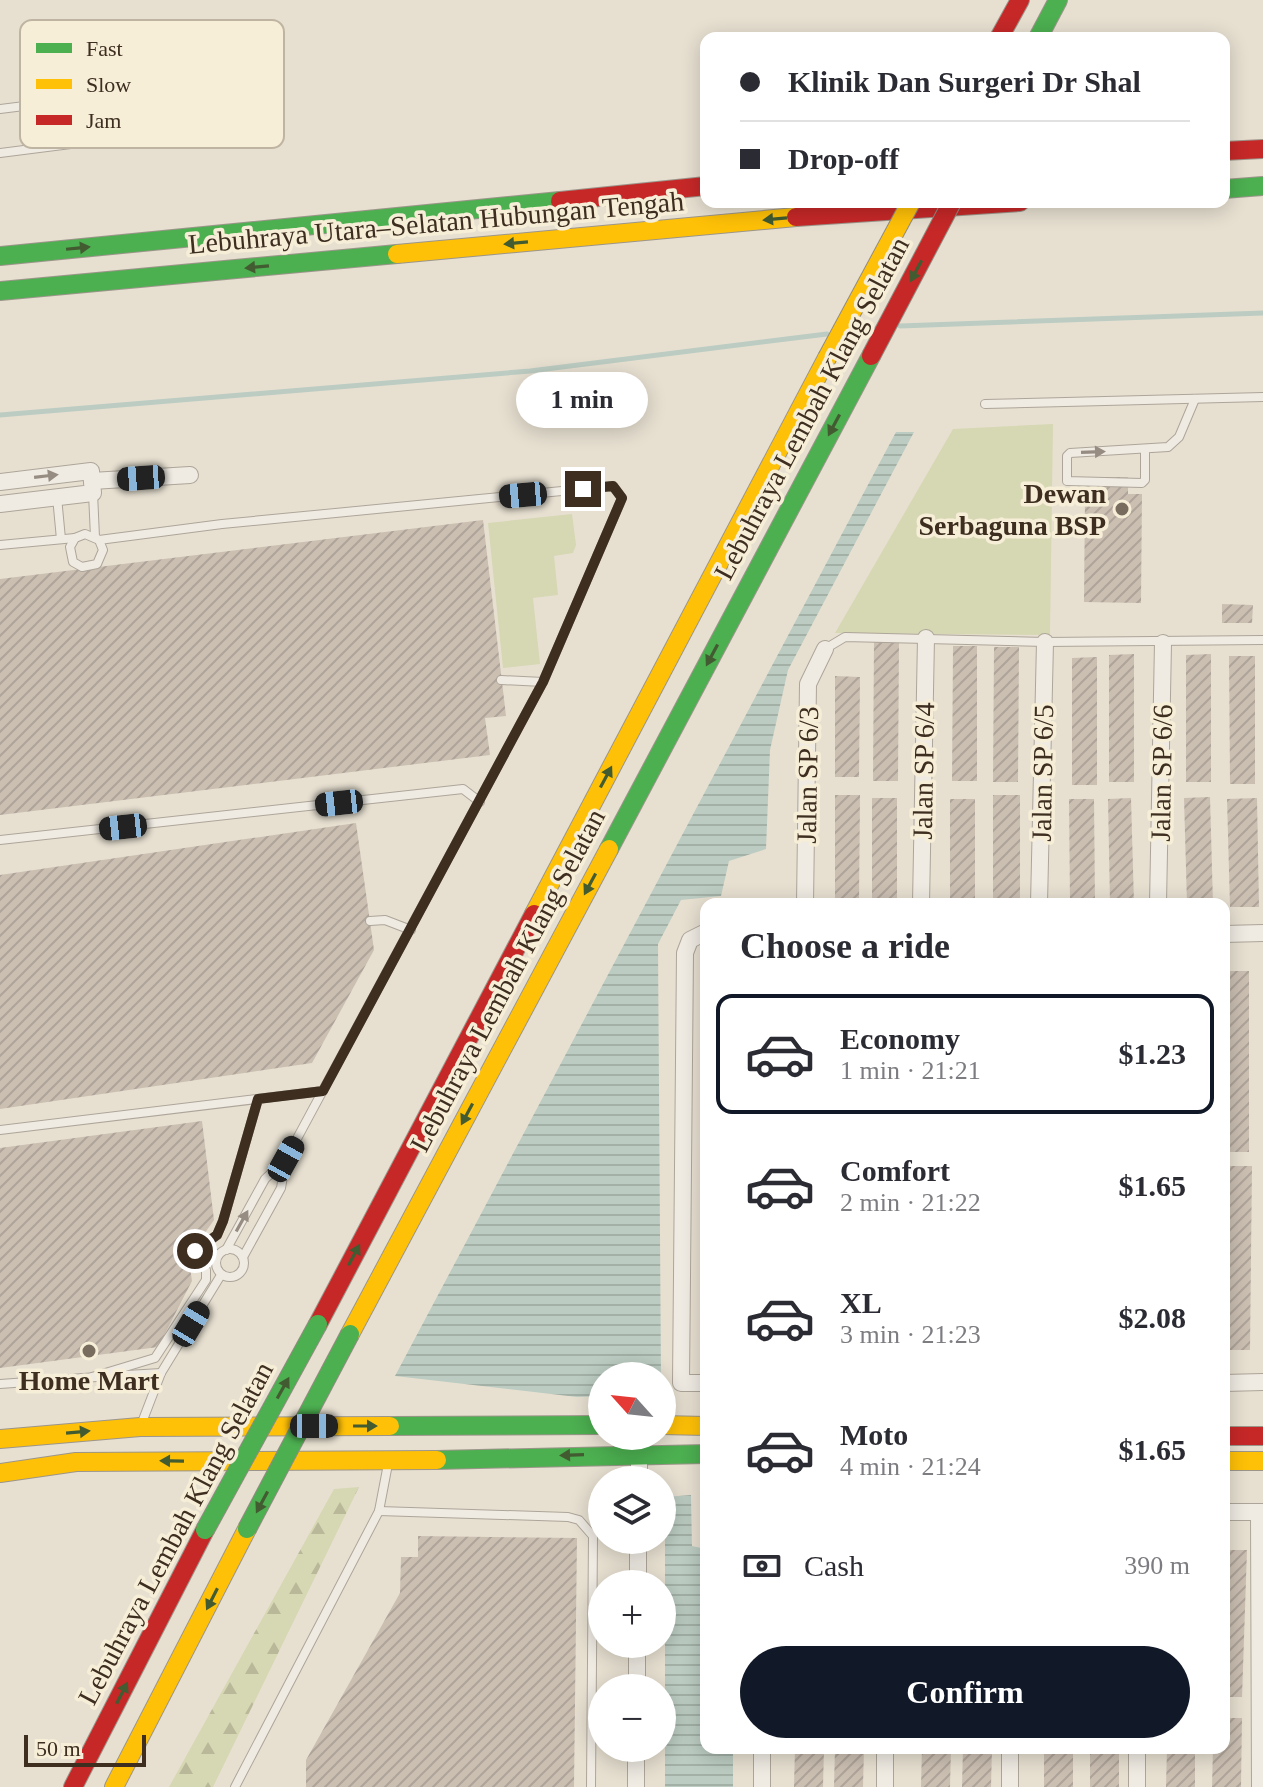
<!DOCTYPE html>
<meta charset="utf-8">
<style>
:root{--surface:#fff;--page:#f7f7f7;--text:#2b2b33;--muted:#7c7c81;--line:#e1e1e2;--accent:#111827}
body{margin:0;font-family:"Times New Roman",serif;background:var(--page);color:var(--text);height:100vh;display:flex;flex-direction:column;font-size:30px;white-space:nowrap}
*{box-sizing:border-box;margin:0}
p{font-size:26px;color:var(--muted)}
.icon{flex:none;width:44px;height:44px;fill:none;stroke:currentColor;stroke-width:2;stroke-linecap:round;stroke-linejoin:round}
.map{position:relative;flex:1;overflow:hidden}
.panel{position:absolute;left:700px;top:898px;width:530px;height:856px;display:flex;flex-direction:column;background:var(--surface);border-radius:16px;box-shadow:0 4px 20px #0003}
.panel>*{flex:none}
.banner{position:absolute;left:700px;top:32px;width:530px;height:176px;border-radius:16px;box-shadow:0 4px 20px #0003;display:grid;align-content:center;height:176px;padding:0 40px;background:var(--surface)}
.needle{width:52px;rotate:297deg}
.tools{position:absolute;left:588px;top:1362px;display:grid;gap:16px}
.tools a{display:grid;place-items:center;width:88px;height:88px;border-radius:50%;background:var(--surface);box-shadow:0 4px 20px #0003;font-size:40px}
.scale{position:absolute;left:24px;bottom:20px;width:122px;box-sizing:border-box;padding-left:8px;border:4px solid #3d2e20;border-top:0;font-size:22px;line-height:28px;white-space:nowrap;color:#3d2e20;-webkit-text-stroke:6px #f7eed8;paint-order:stroke}
.end{position:absolute;width:36px;height:36px;margin:-18px;border:10px solid #3d2e20;background:#fff;box-shadow:0 0 0 4px #fff}
.from{border-radius:50%}
.bubble{position:absolute;height:56px;border-radius:28px;background:var(--surface);box-shadow:0 4px 20px #0003;font-size:26px;font-weight:800;line-height:56px;text-align:center}
.car{position:absolute;width:24px;height:48px;margin:-24px -12px;border-radius:10px;box-shadow:0 0 6px 2px #0007;background:linear-gradient(#222 24%,#8ab4d8 0 40%,#222 0 76%,#8ab4d8 0 86%,#222 0)}
.banner b{display:flex;align-items:center;gap:28px;height:76px;font-size:30px}
.banner b+b{border-top:2px solid var(--line)}
.banner i{width:20px;height:20px;background:var(--text)}
ul{padding:0;list-style:none}
li{display:flex;align-items:center;gap:24px;height:120px;margin:0 16px 12px;padding:0 24px;border:4px solid transparent;border-radius:16px}
li div{flex:1}
li b{display:block;font-size:30px}
li em{font-style:normal;font-weight:800}
li.on{border-color:var(--accent)}
li>.icon{width:72px;height:72px;stroke-width:1.5}
h2{padding:0 40px;font-size:36px;line-height:96px}
.pay{display:flex;align-items:center;gap:20px;height:88px;padding:0 40px;font-size:30px}
.pay p{margin-inline-start:auto}
.action{display:flex;gap:16px;margin-top:auto;padding:16px 40px}
.action a{flex:1;height:92px;border-radius:48px;background:var(--accent);color:#fff;font-size:32px;font-weight:800;line-height:92px;text-align:center}
.map>svg:first-child{display:block}
.green{fill:#d6d7b3}
.forest{fill:url(#forest-firs)}
.water{fill:url(#water-rules)}
.lines{fill:none;stroke-linecap:round;stroke-linejoin:round}
.stream{stroke:#bcccc2;stroke-width:5}
.building{fill:url(#building-hatch)}
.lane-casing{stroke:#ada599;stroke-width:10}
.street-casing{stroke:#ada599;stroke-width:18}
.fast-casing{stroke:#9c958a;stroke-width:20}
.slow-casing{stroke:#9c958a;stroke-width:20}
.jam-casing{stroke:#9c958a;stroke-width:20}
.lane{stroke:#efebe3;stroke-width:8}
.street{stroke:#efebe3;stroke-width:16}
.fast{stroke:#4caf50;stroke-width:18}
.slow{stroke:#ffc107;stroke-width:18}
.jam{stroke:#c62828;stroke-width:18}
.fast-bridge-casing{stroke:#928b80;stroke-width:20;stroke-linecap:butt}
.slow-bridge-casing{stroke:#928b80;stroke-width:20;stroke-linecap:butt}
.jam-bridge-casing{stroke:#928b80;stroke-width:20;stroke-linecap:butt}
.fast-bridge{stroke:#4caf50;stroke-width:18}
.slow-bridge{stroke:#ffc107;stroke-width:18}
.jam-bridge{stroke:#c62828;stroke-width:18}
.oneway{fill:#425b31}
.oneway2{fill:#968c82}
.route{stroke:#3d2e20;stroke-width:10}
.poi-dot{fill:#786c5e;stroke:#f7eed8;stroke-width:3}
.labels{text-anchor:middle;stroke-width:7;stroke-linejoin:round;paint-order:stroke}
.street-label{font-size:28px;fill:#3d2e20;stroke:#f7eed8}
.poi-label{font-size:28px;font-weight:bold;fill:#3d2e20;stroke:#f7eed8;text-anchor:end}
.key{fill:#f7eed8;stroke:#bfb4a1;stroke-width:2}
.key-label{font-size:22px;fill:#3d2e20}
</style>
<div class="map">
<svg width="1263" height="1787" viewBox="0 0 1263 1787">
<defs>
<pattern id="forest-firs" width="22" height="20" patternUnits="userSpaceOnUse" patternTransform="scale(2)"><rect width="22" height="20" fill="#d6d7b3"/><path d="M5 1l3.5 6h-7zM16 11l3.5 6h-7z" fill="#b9b99a"/></pattern>
<pattern id="water-rules" width="6" height="5" patternUnits="userSpaceOnUse" patternTransform="scale(2)"><rect width="6" height="5" fill="#bcccc2"/><path d="M0 2.5h6" fill="none" stroke="#a2b0a6"/></pattern>
<pattern id="building-hatch" width="6" height="6" patternUnits="userSpaceOnUse" patternTransform="scale(2)"><rect width="6" height="6" fill="#cbbfb2"/><path d="M-1 1l2-2M0 6l6-6M5 7l2-2" fill="none" stroke="#afa499"/></pattern>
</defs>
<rect width="100%" height="100%" fill="#e7e0d1"/>
<!-- green -->
<g class="green">
<polygon points="1053,424 1050,635 835,633 953,429"/>
<polygon points="572,514 576,545 573,553 554,556 558,595 533,598 540,664 503,668 488,523"/>
</g>
<!-- forest -->
<polygon class="forest" points="359,1487 213,1787 169,1787 334,1489"/>
<!-- water -->
<g class="water">
<polygon points="896,432 914,432 788,670 770,750 766,849 729,861 721,896 681,900 658,944 661,1376 602,1376 602,1396 577,1397 395,1376"/>
<polygon points="691,1495 692,1546 706,1549 706,1748 733,1748 733,1787 665,1787 665,1497"/>
</g>
<g class="lines">
<!-- stream -->
<g class="stream">
<polyline points="900,326 1263,313"/>
<polyline points="853,331 874,329"/>
<polyline points="0,415 530,371 827,334"/>
</g>
</g>
<!-- building -->
<g class="building">
<polygon points="1102,477 1128,477 1128,494 1142,494 1141,603 1084,602 1085,494 1102,494"/>
<polygon points="483,520 506,716 485,718 490,755 0,815 0,579"/>
<polygon points="1222,604 1253,605 1252,623 1222,623"/>
<polygon points="874,640 899,640 898,781 873,781"/>
<polygon points="953,646 977,646 977,781 952,781"/>
<polygon points="994,647 1019,647 1018,782 993,782"/>
<polygon points="1134,654 1134,782 1109,782 1109,655"/>
<polygon points="1211,654 1211,782 1186,782 1186,655"/>
<polygon points="1229,656 1255,656 1255,784 1230,784"/>
<polygon points="1097,657 1097,785 1072,785 1072,658"/>
<polygon points="835,676 860,677 859,777 835,777"/>
<polygon points="835,795 860,795 859,901 835,901"/>
<rect x="993" y="795" width="27" height="109"/>
<polygon points="1210,797 1213,904 1187,904 1184,798"/>
<rect x="872" y="798" width="25" height="106"/>
<polygon points="1131,798 1134,904 1110,904 1108,799"/>
<polygon points="1257,798 1259,907 1230,907 1227,799"/>
<rect x="950" y="799" width="25" height="105"/>
<polygon points="1069,799 1094,799 1095,904 1070,904"/>
<polygon points="356,823 374,950 312,1063 0,1109 0,875"/>
<rect x="1227" y="971" width="22" height="181"/>
<polygon points="202,1121 214,1220 202,1237 186,1239 192,1281 158,1347 0,1368 0,1148"/>
<polygon points="1224,1166 1252,1166 1250,1350 1224,1350"/>
<polygon points="418,1536 577,1538 574,1787 306,1787 306,1760 400,1593 401,1557 418,1557"/>
<polygon points="1224,1550 1247,1550 1242,1697 1224,1697"/>
<polygon points="1224,1718 1242,1718 1241,1787 1212,1787 1213,1748 1224,1748"/>
<polygon points="795,1748 824,1748 823,1787 794,1787"/>
<polygon points="835,1748 864,1748 863,1787 834,1787"/>
<polygon points="922,1748 951,1748 950,1787 921,1787"/>
<polygon points="963,1748 992,1748 991,1787 962,1787"/>
<rect x="1044" y="1748" width="29" height="39"/>
<rect x="1090" y="1748" width="29" height="39"/>
<polygon points="1167,1748 1195,1748 1195,1787 1166,1787"/>
</g>
<g class="lines">
<defs>
<g id="lane">
<polyline points="0,109 208,83 212,126 0,153"/>
<polyline points="985,404 1263,397"/>
<polyline points="1145,450 1145,480 1142,483 1067,481 1067,456 1070,453 1168,447 1179,437 1195,399"/>
<polyline points="93,493 95,537"/>
<polyline points="57,497 61,539"/>
<polyline points="99,540 103,550 97,564 82,567 73,562 70,547 75,538 85,534 99,540 222,524 613,486 622,498 543,682 286,1159"/>
<polyline points="0,545 75,538"/>
<polyline points="825,649 845,637 1045,642 1263,640"/>
<polyline points="501,680 543,682"/>
<polyline points="0,840 463,789 480,802"/>
<polyline points="370,921 385,920 411,930"/>
<polyline points="0,1130 323,1091"/>
<circle cx="230" cy="1263" r="14"/>
<polyline points="226,1250 265,1179 286,1159 281,1188 243,1257"/>
<polyline points="110,1376 161,1373"/>
<polyline points="92,1377 155,1358 206,1280 206,1270 195,1251 217,1235 223,1221 258,1099"/>
<polyline points="0,1384 97,1377"/>
<polyline points="141,1425 161,1373 221,1275"/>
<polyline points="379,1511 568,1517 579,1520 593,1536 591,1787"/>
<polyline points="235,1787 379,1511 388,1464"/>
</g>
<g id="street">
<polyline points="92,481 190,475"/>
<polyline points="0,482 91,471 93,493 0,504"/>
<polyline points="805,904 808,684 825,649"/>
<polyline points="921,904 926,638"/>
<polyline points="1039,904 1045,642"/>
<polyline points="1158,904 1163,643"/>
<polyline points="706,932 690,940 685,953 681,1383 706,1383"/>
<polyline points="1224,934 1263,933"/>
<polyline points="1224,1383 1263,1382"/>
<polyline points="639,1480 639,1436"/>
<polyline points="1224,1512 1263,1512"/>
<polyline points="1259,1512 1260,1787"/>
<polyline points="638,1584 638,1540"/>
<polyline points="637,1688 637,1644"/>
<polyline points="1137,1748 1137,1787"/>
<polyline points="636,1787 636,1748"/>
<polyline points="762,1787 762,1748"/>
<polyline points="885,1787 885,1748"/>
<polyline points="1010,1787 1010,1748"/>
</g>
<g id="fast">
<polyline points="1038,38 1058,0"/>
<polyline points="1224,189 1263,186"/>
<polyline points="0,256 560,201"/>
<polyline points="0,291 397,254"/>
<polyline points="609,849 871,356"/>
<polyline points="390,1426 602,1425"/>
<polyline points="437,1460 706,1454"/>
</g>
<g id="slow">
<polyline points="397,254 796,217"/>
<polyline points="534,914 827,358"/>
<polyline points="350,1334 609,849"/>
<polyline points="662,1425 706,1426"/>
<polyline points="0,1439 140,1427 390,1426"/>
<polyline points="1224,1461 1263,1461"/>
<polyline points="0,1473 76,1462 437,1460"/>
<polyline points="114,1787 247,1529"/>
</g>
<g id="jam">
<polyline points="999,38 1020,0"/>
<polyline points="1224,151 1263,149"/>
<polyline points="560,201 706,186"/>
<polyline points="796,217 1020,202"/>
<polyline points="318,1324 534,914"/>
<polyline points="1224,1436 1263,1436"/>
<polyline points="73,1787 205,1530"/>
</g>
</defs>
<!-- lane casing -->
<use href="#lane" class="lane-casing"/>
<!-- street casing -->
<use href="#street" class="street-casing"/>
<!-- fast casing -->
<use href="#fast" class="fast-casing"/>
<!-- slow casing -->
<use href="#slow" class="slow-casing"/>
<!-- jam casing -->
<use href="#jam" class="jam-casing"/>
<!-- lane -->
<use href="#lane" class="lane"/>
<!-- street -->
<use href="#street" class="street"/>
<!-- fast -->
<use href="#fast" class="fast"/>
<!-- slow -->
<use href="#slow" class="slow"/>
<!-- jam -->
<use href="#jam" class="jam"/>
<defs>
<g id="fast-bridge">
<polyline points="247,1529 350,1334"/>
<polyline points="205,1530 318,1324"/>
</g>
<polyline id="slow-bridge" points="827,358 911,202"/>
<polyline id="jam-bridge" points="871,356 952,202"/>
</defs>
<!-- fast-bridge casing -->
<use href="#fast-bridge" class="fast-bridge-casing"/>
<!-- slow-bridge casing -->
<use href="#slow-bridge" class="slow-bridge-casing"/>
<!-- jam-bridge casing -->
<use href="#jam-bridge" class="jam-bridge-casing"/>
<!-- fast-bridge -->
<use href="#fast-bridge" class="fast-bridge"/>
<!-- slow-bridge -->
<use href="#slow-bridge" class="slow-bridge"/>
<!-- jam-bridge -->
<use href="#jam-bridge" class="jam-bridge"/>
</g>
<!-- one-way arrows -->
<defs><path id="oneway-solid" d="M-6-.8H1V-3.2L6.5 0L1 3.2V.8H-6Z" transform="scale(2)"/></defs>
<g class="oneway">
<use href="#oneway-solid" transform="translate(775 219) rotate(175)"/>
<use href="#oneway-solid" transform="translate(516 243) rotate(175)"/>
<use href="#oneway-solid" transform="translate(78 248) rotate(-6)"/>
<use href="#oneway-solid" transform="translate(257 267) rotate(175)"/>
<use href="#oneway-solid" transform="translate(916 271) rotate(118)"/>
<use href="#oneway-solid" transform="translate(834 425) rotate(118)"/>
<use href="#oneway-solid" transform="translate(712 655) rotate(118)"/>
<use href="#oneway-solid" transform="translate(606 777) rotate(-62)"/>
<use href="#oneway-solid" transform="translate(590 884) rotate(118)"/>
<use href="#oneway-solid" transform="translate(467 1114) rotate(118)"/>
<use href="#oneway-solid" transform="translate(354 1255) rotate(-62)"/>
<use href="#oneway-solid" transform="translate(283 1388) rotate(-61)"/>
<use href="#oneway-solid" transform="translate(365 1426)"/>
<use href="#oneway-solid" transform="translate(78 1432) rotate(-5)"/>
<use href="#oneway-solid" transform="translate(572 1455) rotate(178)"/>
<use href="#oneway-solid" transform="translate(172 1461) rotate(-179)"/>
<use href="#oneway-solid" transform="translate(262 1502) rotate(118)"/>
<use href="#oneway-solid" transform="translate(212 1599) rotate(117)"/>
<use href="#oneway-solid" transform="translate(122 1693) rotate(-63)"/>
</g>
<g class="oneway2">
<use href="#oneway-solid" transform="translate(1093 452) rotate(-2)"/>
<use href="#oneway-solid" transform="translate(46 476) rotate(-7)"/>
<use href="#oneway-solid" transform="translate(242 1221) rotate(-61)"/>
</g>
<g class="lines">
<!-- route -->
<polyline class="route" points="195,1251 217,1235 223,1221 258,1099 323,1091 543,682 622,498 613,486 583,489"/>
</g>
<!-- markers -->
<g class="poi-dot">
<circle cx="1122" cy="509" r="8"/>
<circle cx="89" cy="1351" r="8"/>
</g>
<g class="labels">
<!-- street labels -->
<g class="street-label">
<text transform="translate(436 222) rotate(-5)" y="10">Lebuhraya Utara–Selatan Hubungan Tengah</text>
<text transform="translate(811 408) rotate(-62)" y="10">Lebuhraya Lembah Klang Selatan</text>
<text transform="translate(923 771) rotate(-89)" y="10">Jalan SP 6/4</text>
<text transform="translate(1042 773) rotate(-89)" y="10">Jalan SP 6/5</text>
<text transform="translate(1161 773) rotate(-89)" y="10">Jalan SP 6/6</text>
<text transform="translate(807 775) rotate(-89)" y="10">Jalan SP 6/3</text>
<text transform="translate(507 980) rotate(-62)" y="10">Lebuhraya Lembah Klang Selatan</text>
<text transform="translate(175 1533) rotate(-62)" y="10">Lebuhraya Lembah Klang Selatan</text>
</g>
<!-- poi labels -->
<g class="poi-label">
<text x="1106" y="503">Dewan<tspan x="1106" dy="32">Serbaguna BSP</tspan></text>
<text x="89" y="1390" text-anchor="middle">Home Mart</text>
</g>
</g>
<!-- legend -->
<rect x="20" y="20" width="264" height="128" rx="12" class="key"/>
<rect x="36" y="43" width="36" height="10" fill="#4caf50"/>
<rect x="36" y="79" width="36" height="10" fill="#ffc107"/>
<rect x="36" y="115" width="36" height="10" fill="#c62828"/>
<g class="key-label">
<text x="86" y="56">Fast</text>
<text x="86" y="92">Slow</text>
<text x="86" y="128">Jam</text>
</g>
</svg>
<div class="tools">
<a><svg class="needle" viewBox="-14 -14 28 28"><path d="M0-13l5 13h-10z" fill="#e53935"/><path d="M0 13l5-13h-10z" fill="#7c7c81"/></svg></a>
<a><svg class="icon" aria-label="layers" viewBox="0 0 24 24"><path d="M12 4l9 5-9 5-9-5zM3 14l9 5 9-5"/></svg></a>
<a>+</a>
<a>−</a>
</div>
<div class="scale">50 m</div>
<i class="end from" style="left:195px;top:1251px"></i>
<i class="end" style="left:583px;top:489px"></i>
<div class="bubble" style="left:516px;top:372px;width:132px">1 min</div>
<i class="car" style="left:141px;top:478px;rotate:266deg"></i>
<i class="car" style="left:523px;top:495px;rotate:265deg"></i>
<i class="car" style="left:339px;top:803px;rotate:264deg"></i>
<i class="car" style="left:123px;top:827px;rotate:264deg"></i>
<i class="car" style="left:286px;top:1159px;rotate:29deg"></i>
<i class="car" style="left:191px;top:1324px;rotate:31deg"></i>
<i class="car" style="left:314px;top:1426px;rotate:90deg"></i>
<div class="banner">
<b><i class="from"></i>Klinik Dan Surgeri Dr Shal</b>
<b><i></i>Drop-off</b>
</div>
<section class="panel">
<h2>Choose a ride</h2>
<ul>
<li class="on"><svg class="icon" aria-label="car" viewBox="0 0 24 24"><path d="M5 17H2v-5l4-1 3-4h7l3 4 3 1v5h-3M9 17h6M6 11h13"/><circle cx="7" cy="17" r="2"/><circle cx="17" cy="17" r="2"/></svg><div><b>Economy</b><p>1 min · 21:21</p></div><em>$1.23</em></li>
<li><svg class="icon" aria-label="car" viewBox="0 0 24 24"><path d="M5 17H2v-5l4-1 3-4h7l3 4 3 1v5h-3M9 17h6M6 11h13"/><circle cx="7" cy="17" r="2"/><circle cx="17" cy="17" r="2"/></svg><div><b>Comfort</b><p>2 min · 21:22</p></div><em>$1.65</em></li>
<li><svg class="icon" aria-label="car" viewBox="0 0 24 24"><path d="M5 17H2v-5l4-1 3-4h7l3 4 3 1v5h-3M9 17h6M6 11h13"/><circle cx="7" cy="17" r="2"/><circle cx="17" cy="17" r="2"/></svg><div><b>XL</b><p>3 min · 21:23</p></div><em>$2.08</em></li>
<li><svg class="icon" aria-label="car" viewBox="0 0 24 24"><path d="M5 17H2v-5l4-1 3-4h7l3 4 3 1v5h-3M9 17h6M6 11h13"/><circle cx="7" cy="17" r="2"/><circle cx="17" cy="17" r="2"/></svg><div><b>Moto</b><p>4 min · 21:24</p></div><em>$1.65</em></li>
</ul>
<div class="pay"><svg class="icon" aria-label="cash" viewBox="0 0 24 24"><path d="M3 7h18v10H3z"/><circle cx="12" cy="12" r="2"/></svg>Cash<p>390 m</p></div>
<div class="action"><a>Confirm</a></div>
</section>
</div>
